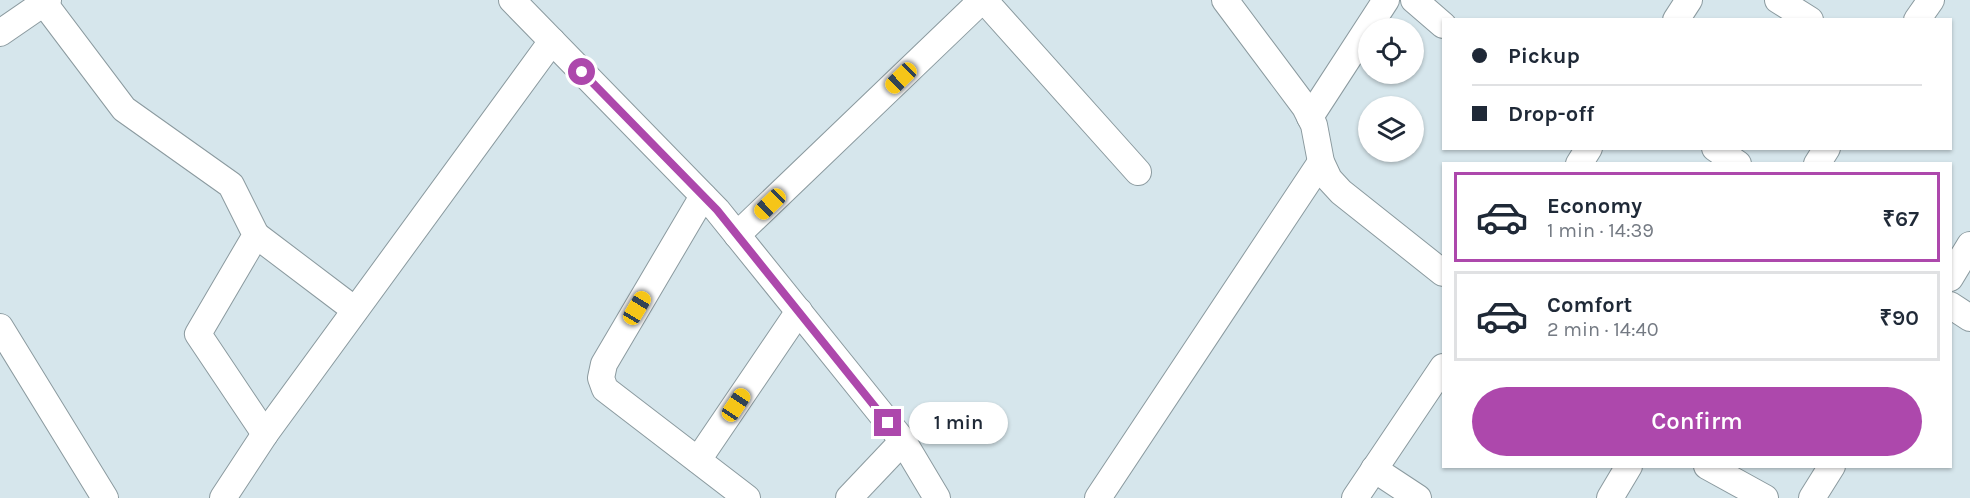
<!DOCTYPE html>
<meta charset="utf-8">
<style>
:root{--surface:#fff;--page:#f6f6f7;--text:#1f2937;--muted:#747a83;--line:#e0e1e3;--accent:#ad48ac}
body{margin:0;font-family:Karla,sans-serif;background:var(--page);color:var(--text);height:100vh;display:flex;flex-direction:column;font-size:22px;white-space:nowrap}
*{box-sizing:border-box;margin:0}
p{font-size:20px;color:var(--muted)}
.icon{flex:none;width:33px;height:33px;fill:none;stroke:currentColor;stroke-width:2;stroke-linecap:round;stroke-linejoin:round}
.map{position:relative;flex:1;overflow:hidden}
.panel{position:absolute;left:1442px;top:162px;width:510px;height:306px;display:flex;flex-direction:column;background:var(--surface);border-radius:0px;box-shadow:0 2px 4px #0004}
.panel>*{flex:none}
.banner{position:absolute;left:1442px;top:18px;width:510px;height:132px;border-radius:0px;box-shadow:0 2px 4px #0004;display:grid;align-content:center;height:132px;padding:0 30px;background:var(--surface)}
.controls{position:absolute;left:1358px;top:18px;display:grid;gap:12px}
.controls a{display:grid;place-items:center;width:66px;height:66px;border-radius:50%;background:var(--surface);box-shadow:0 2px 4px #0004;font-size:30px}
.end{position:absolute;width:27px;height:27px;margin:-14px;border:8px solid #ad48ac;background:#fff;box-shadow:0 0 0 3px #fff}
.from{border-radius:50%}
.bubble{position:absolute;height:42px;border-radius:21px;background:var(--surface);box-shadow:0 2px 4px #0004;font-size:20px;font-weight:600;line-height:42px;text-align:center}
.car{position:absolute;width:18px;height:36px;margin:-18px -9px;border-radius:8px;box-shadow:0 0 4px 2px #0007;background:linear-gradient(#f5c518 24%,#345 0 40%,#f5c518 0 76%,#345 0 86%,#f5c518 0)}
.banner b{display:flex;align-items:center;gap:21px;height:57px;font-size:22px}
.banner b+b{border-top:2px solid var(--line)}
.banner i{width:15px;height:15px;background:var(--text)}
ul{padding:10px 0 0;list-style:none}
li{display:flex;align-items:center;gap:18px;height:90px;margin:0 12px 9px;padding:0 18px;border:3px solid var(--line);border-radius:0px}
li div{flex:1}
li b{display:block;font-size:22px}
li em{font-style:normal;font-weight:600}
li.active{border-color:var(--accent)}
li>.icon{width:54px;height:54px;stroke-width:1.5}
.cta{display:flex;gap:12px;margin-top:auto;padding:12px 30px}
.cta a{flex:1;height:69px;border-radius:36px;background:var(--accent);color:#fff;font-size:24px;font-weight:600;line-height:69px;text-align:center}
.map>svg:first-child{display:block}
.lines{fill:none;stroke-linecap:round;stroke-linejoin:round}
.street-casing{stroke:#8b9a9f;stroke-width:28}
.street{stroke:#fff;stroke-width:26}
.route{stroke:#ad48ac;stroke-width:8}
</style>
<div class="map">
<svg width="1970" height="498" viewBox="0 0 1970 498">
<rect width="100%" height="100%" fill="#d6e6ec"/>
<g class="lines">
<defs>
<g id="street">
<polyline points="512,0 717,210 903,441 937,498"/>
<polyline points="984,0 1138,172"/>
<polyline points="1225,0 1305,107 1314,125 1321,162 1329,179 1341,192 1443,273"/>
<polyline points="1414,0 1443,25"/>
<polyline points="1778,0 1810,20"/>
<polyline points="44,3 124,109 231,185 256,235 198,334 265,434"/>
<polyline points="1676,20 1689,0"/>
<polyline points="1917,20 1931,0"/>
<polyline points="0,33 48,0"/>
<polyline points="1310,117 1386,0"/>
<polyline points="1715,148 1738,164"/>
<polyline points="1579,164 1589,148"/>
<polyline points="1817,164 1827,148"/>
<polyline points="703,196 604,364 601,378 605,389 747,498"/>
<polyline points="256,235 355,310"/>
<polyline points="737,235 982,0"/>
<polyline points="1950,278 1970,245"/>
<polyline points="1950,305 1970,318"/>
<polyline points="0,327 105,498"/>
<polyline points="698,460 799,311"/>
<polyline points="1707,466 1765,498"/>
<polyline points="1374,469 1418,498"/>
<polyline points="223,498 265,434 552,41"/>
<polyline points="849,498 903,441"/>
<polyline points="1098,498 1321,162"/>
<polyline points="1355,498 1443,367"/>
<polyline points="1610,498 1629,466"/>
<polyline points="1812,498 1832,466"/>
</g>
</defs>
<!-- street casing -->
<use href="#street" class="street-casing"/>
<!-- street -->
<use href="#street" class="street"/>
</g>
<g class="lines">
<!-- route -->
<polyline class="route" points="582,72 717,210 888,423"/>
</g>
</svg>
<div class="controls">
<a><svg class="icon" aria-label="locate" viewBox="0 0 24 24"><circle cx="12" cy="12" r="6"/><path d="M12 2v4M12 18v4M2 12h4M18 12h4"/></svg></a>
<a><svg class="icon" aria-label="layers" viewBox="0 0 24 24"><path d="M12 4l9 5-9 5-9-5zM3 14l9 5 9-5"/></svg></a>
</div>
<i class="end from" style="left:582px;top:72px"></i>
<i class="end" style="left:888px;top:423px"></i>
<div class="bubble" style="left:909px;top:402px;width:99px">1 min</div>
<i class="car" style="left:901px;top:78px;rotate:226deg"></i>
<i class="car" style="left:770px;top:204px;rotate:226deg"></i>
<i class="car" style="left:637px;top:308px;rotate:31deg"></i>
<i class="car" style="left:736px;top:405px;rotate:34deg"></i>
<div class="banner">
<b><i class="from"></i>Pickup</b>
<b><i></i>Drop-off</b>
</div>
<section class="panel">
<ul>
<li class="active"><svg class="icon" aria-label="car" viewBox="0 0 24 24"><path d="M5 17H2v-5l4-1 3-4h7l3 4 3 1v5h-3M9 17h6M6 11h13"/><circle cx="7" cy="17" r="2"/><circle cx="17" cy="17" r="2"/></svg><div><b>Economy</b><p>1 min · 14:39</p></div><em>₹67</em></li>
<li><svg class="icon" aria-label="car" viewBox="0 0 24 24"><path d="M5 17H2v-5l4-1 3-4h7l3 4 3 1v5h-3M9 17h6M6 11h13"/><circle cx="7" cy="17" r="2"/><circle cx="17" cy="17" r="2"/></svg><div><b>Comfort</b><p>2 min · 14:40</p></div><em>₹90</em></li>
</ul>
<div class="cta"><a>Confirm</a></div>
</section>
</div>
